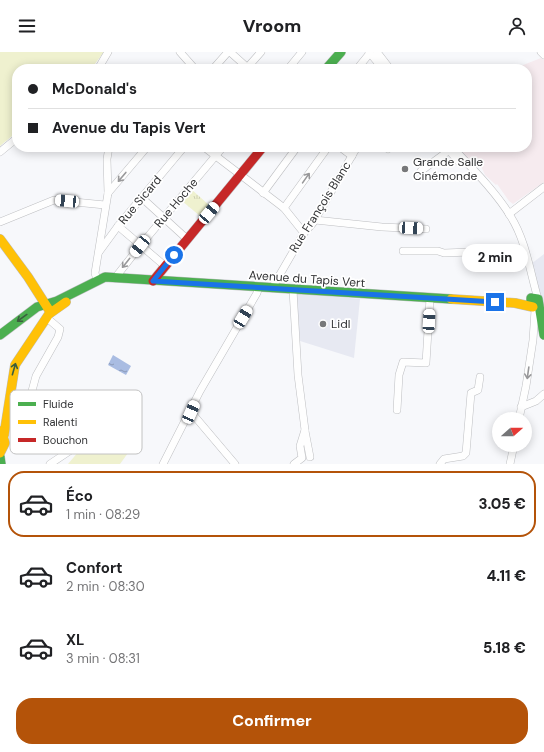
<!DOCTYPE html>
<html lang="fr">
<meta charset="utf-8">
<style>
:root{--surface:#fff;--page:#f6f6f6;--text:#202124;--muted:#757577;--line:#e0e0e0;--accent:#b45309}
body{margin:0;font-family:"DM Sans",sans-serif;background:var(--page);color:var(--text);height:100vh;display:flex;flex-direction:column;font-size:15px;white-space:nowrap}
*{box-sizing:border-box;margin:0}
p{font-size:13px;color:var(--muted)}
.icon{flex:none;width:22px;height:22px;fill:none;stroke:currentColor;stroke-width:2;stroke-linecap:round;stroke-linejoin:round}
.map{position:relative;height:412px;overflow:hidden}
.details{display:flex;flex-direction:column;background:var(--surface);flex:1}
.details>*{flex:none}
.hud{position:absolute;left:12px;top:12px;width:520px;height:88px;border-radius:16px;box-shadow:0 2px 10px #0003;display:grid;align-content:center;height:88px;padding:0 16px;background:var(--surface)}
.needle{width:26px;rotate:69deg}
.tools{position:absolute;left:492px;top:360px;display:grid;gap:8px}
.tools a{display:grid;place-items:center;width:40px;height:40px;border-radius:50%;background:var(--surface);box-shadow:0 2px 10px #0003;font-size:20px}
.end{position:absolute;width:18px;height:18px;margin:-9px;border:5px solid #1a73e8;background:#fff;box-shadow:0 0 0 2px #fff}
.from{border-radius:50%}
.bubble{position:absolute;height:28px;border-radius:14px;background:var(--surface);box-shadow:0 2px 10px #0003;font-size:13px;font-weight:800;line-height:28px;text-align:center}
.car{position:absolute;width:12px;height:24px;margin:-12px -6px;border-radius:5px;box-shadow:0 0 3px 1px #0007;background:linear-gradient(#fff 24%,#345 0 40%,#fff 0 76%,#345 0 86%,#fff 0)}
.hud b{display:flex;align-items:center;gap:14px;height:38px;font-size:15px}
.hud b+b{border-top:1px solid var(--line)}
.hud i{width:10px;height:10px;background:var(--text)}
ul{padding:7px 0 0;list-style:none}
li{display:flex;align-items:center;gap:12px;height:66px;margin:0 8px 6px;padding:0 8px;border:2px solid transparent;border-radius:16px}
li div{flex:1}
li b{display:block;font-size:15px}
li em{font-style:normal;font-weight:800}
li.selected{border-color:var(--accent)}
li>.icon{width:36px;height:36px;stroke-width:1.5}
.primary-button{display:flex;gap:8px;margin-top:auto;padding:8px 16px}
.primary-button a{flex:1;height:46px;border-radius:16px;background:var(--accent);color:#fff;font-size:16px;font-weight:800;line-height:46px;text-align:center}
header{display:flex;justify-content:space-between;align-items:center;height:52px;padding:0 16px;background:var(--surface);font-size:18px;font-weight:800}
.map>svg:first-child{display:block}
.built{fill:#e7e9f2}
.education{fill:#f6ebef}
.park{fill:url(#park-tufts)}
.pitch{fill:#eff1cf}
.water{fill:url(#water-ripples)}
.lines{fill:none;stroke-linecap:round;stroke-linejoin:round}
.street-casing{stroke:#bdbec1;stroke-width:8}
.fast-casing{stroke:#bdbec1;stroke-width:10}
.slow-casing{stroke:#bdbec1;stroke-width:10}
.jam-casing{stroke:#bdbec1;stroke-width:10}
.street{stroke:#fefefe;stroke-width:7}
.fast{stroke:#4caf50;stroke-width:9}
.slow{stroke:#ffc107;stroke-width:9}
.jam{stroke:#c62828;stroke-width:9}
.oneway{stroke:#98989a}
.oneway2{stroke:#3b5e3e}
.route{stroke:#1a73e8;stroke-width:5}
.poi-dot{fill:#77787a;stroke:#fff;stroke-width:1.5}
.labels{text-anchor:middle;stroke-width:3.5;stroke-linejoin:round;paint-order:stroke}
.poi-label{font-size:12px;fill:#323335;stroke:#fff;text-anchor:start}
.street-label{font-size:12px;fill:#323335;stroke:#fff}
.key{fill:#fff;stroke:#c2c2c2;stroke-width:1}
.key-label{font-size:11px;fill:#323335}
</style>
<header><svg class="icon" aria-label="menu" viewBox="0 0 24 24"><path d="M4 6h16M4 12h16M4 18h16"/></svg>Vroom<svg class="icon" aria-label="person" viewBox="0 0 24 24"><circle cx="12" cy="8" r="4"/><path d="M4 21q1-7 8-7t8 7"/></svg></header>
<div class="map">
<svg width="544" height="412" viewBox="0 0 544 412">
<defs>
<pattern id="park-tufts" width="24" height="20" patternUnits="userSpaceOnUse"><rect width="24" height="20" fill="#eff1cf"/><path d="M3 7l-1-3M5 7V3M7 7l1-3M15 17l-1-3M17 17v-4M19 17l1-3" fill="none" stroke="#cdcfb2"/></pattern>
<pattern id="water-ripples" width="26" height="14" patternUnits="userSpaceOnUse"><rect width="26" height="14" fill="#a9bce2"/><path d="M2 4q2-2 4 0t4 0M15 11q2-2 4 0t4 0" fill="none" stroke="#8a99b8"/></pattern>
</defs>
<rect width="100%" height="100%" fill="#f7f8fb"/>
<!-- built -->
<g class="built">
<polygon points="544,202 544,261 531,212"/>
<polygon points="296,241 360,247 354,306 300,289"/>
</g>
<!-- education -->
<polygon class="education" points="541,6 544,8 544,130 513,152 509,149 497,132 496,133 485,123 481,114 479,115 474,108 470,109 458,95 527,95 527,17 513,17"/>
<!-- park -->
<polygon class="park" points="191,137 209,153 200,164 182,149"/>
<!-- pitch -->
<g class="pitch">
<polygon points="0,0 104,0 91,17 17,17 17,80 0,94"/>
<polygon points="106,367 136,390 120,412 68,412"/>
</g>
<!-- water -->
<polygon class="water" points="113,303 131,314 126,323 108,313"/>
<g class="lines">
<defs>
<g id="street">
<polyline points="180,0 195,17"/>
<polyline points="230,0 249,17"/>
<polyline points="369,0 383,17"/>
<polyline points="377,0 390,17"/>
<polyline points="541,0 544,3"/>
<polyline points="98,17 108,0"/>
<polyline points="213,17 228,0"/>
<polyline points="246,17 261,0"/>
<polyline points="288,17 302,0"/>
<polyline points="357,17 370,1"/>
<polyline points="204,95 284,156 304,181"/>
<polyline points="340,95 352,104"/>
<polyline points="446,95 459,110"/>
<path d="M452 95C471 115 497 141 511 165 526 189 530 220 538 247"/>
<polyline points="388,97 390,95"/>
<polyline points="0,100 17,86"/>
<polyline points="421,119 451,97"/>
<polyline points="108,141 107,107 109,95"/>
<polyline points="263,141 297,95"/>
<polyline points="142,146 187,187"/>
<polyline points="284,156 328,95"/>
<polyline points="509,162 544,135"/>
<polyline points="315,168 382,175 426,177"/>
<polyline points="0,170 54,148 105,153"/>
<polyline points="118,174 165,214"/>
<polyline points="403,199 438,199 444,201 524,198"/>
<polyline points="99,200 118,174 184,95"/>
<polyline points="115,226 140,194 223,95"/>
<polyline points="97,228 95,221 108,141 147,95"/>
<polyline points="272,236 304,181 313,171 357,95"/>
<polyline points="293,238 298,323 305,378 300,394 302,406 294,412"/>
<path d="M47 266 60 277 58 285 36 324 26 361C40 374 68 377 71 398L50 412"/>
<polyline points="521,355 536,349 544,342"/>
<polyline points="397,358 399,323 403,310 426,311 430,246"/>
<polyline points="191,360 235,412"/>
<polyline points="519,367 526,334 533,288 535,258"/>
<polyline points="305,379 310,405"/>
<polyline points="163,412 200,339 257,241 259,235"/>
<polyline points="440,412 444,407 463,404 466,401 471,341 478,338 480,325"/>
<polyline points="510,412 514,393"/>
</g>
<g id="fast">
<polyline points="326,17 341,0"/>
<polyline points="531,253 531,246 538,247 544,283"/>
<polyline points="0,283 37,255 57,249 105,225 451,247"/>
<polyline points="0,405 1,412"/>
</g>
<g id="slow">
<polyline points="0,187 28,225 49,258"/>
<polyline points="451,247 515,251 533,255"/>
<polyline points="4,383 15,313 49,262 66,250"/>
<polyline points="0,401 5,391 1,379"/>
</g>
<polyline id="jam" points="153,229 263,95"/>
</defs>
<!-- street casing -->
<use href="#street" class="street-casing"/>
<!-- fast casing -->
<use href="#fast" class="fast-casing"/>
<!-- slow casing -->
<use href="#slow" class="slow-casing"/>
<!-- jam casing -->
<use href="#jam" class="jam-casing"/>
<!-- street -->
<use href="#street" class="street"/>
<!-- fast -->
<use href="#fast" class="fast"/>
<!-- slow -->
<use href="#slow" class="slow"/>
<!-- jam -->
<use href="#jam" class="jam"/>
</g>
<!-- one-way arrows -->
<defs><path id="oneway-shaft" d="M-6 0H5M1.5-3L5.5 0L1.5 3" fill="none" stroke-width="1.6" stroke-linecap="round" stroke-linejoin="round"/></defs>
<g class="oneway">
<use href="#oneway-shaft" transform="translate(122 125) rotate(130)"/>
<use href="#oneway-shaft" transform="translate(306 126) rotate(-55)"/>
<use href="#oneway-shaft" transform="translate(126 211) rotate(129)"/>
<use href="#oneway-shaft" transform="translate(528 321) rotate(98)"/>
</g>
<g class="oneway2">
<use href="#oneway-shaft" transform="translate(22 266) rotate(144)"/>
<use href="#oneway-shaft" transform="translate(14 317) rotate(-74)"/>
</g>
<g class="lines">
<!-- route -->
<polyline class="route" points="174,203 153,229 495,250"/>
</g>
<!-- markers -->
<g class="poi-dot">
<circle cx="405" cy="117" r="4"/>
<circle cx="323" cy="272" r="4"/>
</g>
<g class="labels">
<!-- poi labels -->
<g class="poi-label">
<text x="413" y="114">Grande Salle<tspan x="413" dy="14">Cinémonde</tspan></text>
<text x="331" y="276">Lidl</text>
</g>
<!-- street labels -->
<g class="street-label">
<text transform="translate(140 148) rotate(-50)" y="4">Rue Sicard</text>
<text transform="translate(176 151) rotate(-50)" y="4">Rue Hoche</text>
<text transform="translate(320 155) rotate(-58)" y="4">Rue François Blanc</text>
<text transform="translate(307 227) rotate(4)" y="4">Avenue du Tapis Vert</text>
</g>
</g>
<!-- legend -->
<rect x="10" y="338" width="132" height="64" rx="6" class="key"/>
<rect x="18" y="350" width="18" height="4" fill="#4caf50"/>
<rect x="18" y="368" width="18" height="4" fill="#ffc107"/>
<rect x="18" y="386" width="18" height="4" fill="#c62828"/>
<g class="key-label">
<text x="43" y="356">Fluide</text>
<text x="43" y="374">Ralenti</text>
<text x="43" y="392">Bouchon</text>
</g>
</svg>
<div class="tools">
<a><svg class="needle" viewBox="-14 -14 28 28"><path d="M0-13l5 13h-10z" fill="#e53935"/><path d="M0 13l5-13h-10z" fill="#757577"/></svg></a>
</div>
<i class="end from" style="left:174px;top:203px"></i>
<i class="end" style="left:495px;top:250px"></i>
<div class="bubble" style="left:462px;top:192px;width:66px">2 min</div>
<i class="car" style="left:67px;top:149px;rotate:275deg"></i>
<i class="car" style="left:209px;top:161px;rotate:40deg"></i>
<i class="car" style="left:411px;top:176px;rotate:93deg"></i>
<i class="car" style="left:140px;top:194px;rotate:219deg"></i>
<i class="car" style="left:243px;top:265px;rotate:31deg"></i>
<i class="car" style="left:429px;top:269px;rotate:3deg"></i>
<i class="car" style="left:191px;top:360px;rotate:24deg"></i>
<div class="hud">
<b><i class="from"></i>McDonald's</b>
<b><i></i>Avenue du Tapis Vert</b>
</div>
</div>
<section class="details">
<ul>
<li class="selected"><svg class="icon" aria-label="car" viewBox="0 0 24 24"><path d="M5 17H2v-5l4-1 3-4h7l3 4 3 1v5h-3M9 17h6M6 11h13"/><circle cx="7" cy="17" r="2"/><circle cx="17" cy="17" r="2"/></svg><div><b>Éco</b><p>1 min · 08:29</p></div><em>3.05 €</em></li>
<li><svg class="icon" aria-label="car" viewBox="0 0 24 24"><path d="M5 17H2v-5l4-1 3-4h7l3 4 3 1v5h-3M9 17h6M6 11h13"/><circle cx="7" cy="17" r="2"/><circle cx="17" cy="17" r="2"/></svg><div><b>Confort</b><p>2 min · 08:30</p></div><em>4.11 €</em></li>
<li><svg class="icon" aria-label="car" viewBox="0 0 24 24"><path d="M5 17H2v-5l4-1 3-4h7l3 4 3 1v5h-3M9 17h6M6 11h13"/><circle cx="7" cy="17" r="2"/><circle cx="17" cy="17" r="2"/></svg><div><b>XL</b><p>3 min · 08:31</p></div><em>5.18 €</em></li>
</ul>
<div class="primary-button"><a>Confirmer</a></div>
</section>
